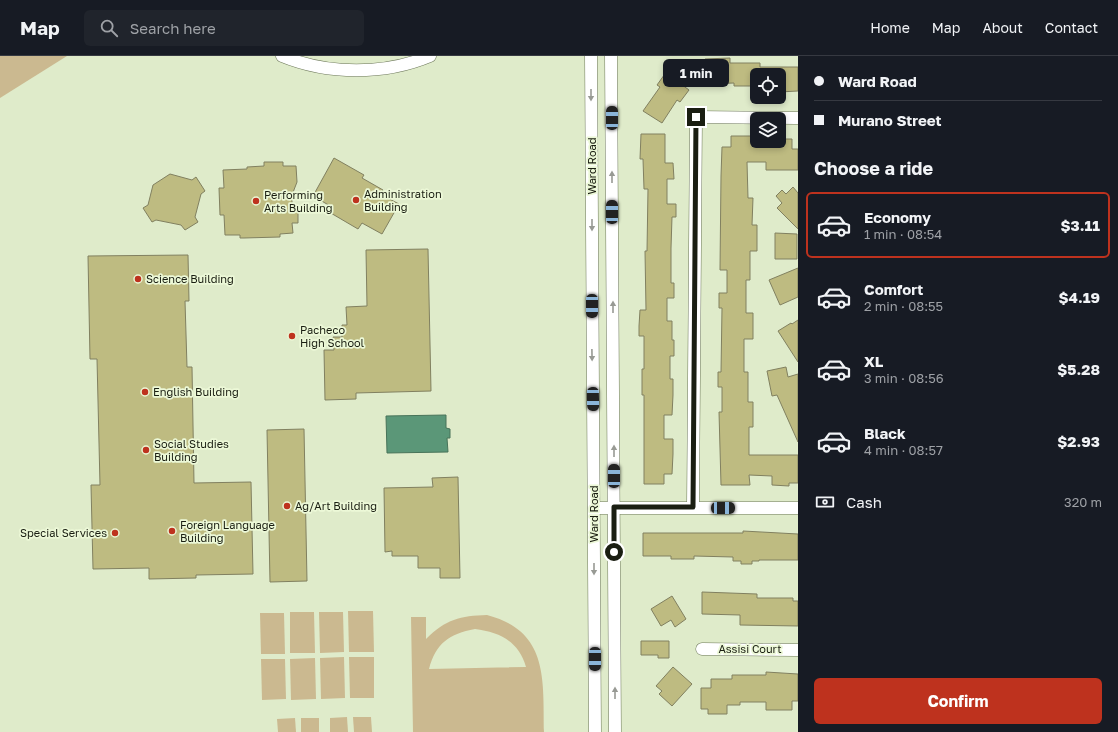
<!DOCTYPE html>
<meta charset="utf-8">
<style>
:root{--surface:#171b24;--page:#20242c;--text:#f1f3f6;--muted:#9ea1a6;--line:#363941;--accent:#be321e}
body{margin:0;font-family:"Golos Text",sans-serif;background:var(--page);color:var(--text);height:100vh;display:flex;flex-direction:column;font-size:15px;white-space:nowrap}
*{box-sizing:border-box;margin:0}
p{font-size:13px;color:var(--muted)}
.icon{flex:none;width:22px;height:22px;fill:none;stroke:currentColor;stroke-width:2;stroke-linecap:round;stroke-linejoin:round}
.map{position:relative;flex:1;overflow:hidden}
.details{display:flex;flex-direction:column;background:var(--surface);width:320px}
.details>*{flex:none}
.hud{display:grid;align-content:center;height:88px;padding:0 16px;background:var(--surface)}
.tools{position:absolute;left:750px;top:12px;display:grid;gap:8px}
.tools a{display:grid;place-items:center;width:36px;height:36px;border-radius:6px;background:var(--surface);box-shadow:0 2px 6px #0003;font-size:20px}
.end{position:absolute;width:18px;height:18px;margin:-9px;border:5px solid #1a1e12;background:#fff;box-shadow:0 0 0 2px #fff}
.from{border-radius:50%}
.bubble{position:absolute;height:28px;border-radius:6px;background:var(--surface);box-shadow:0 2px 6px #0003;font-size:13px;font-weight:700;line-height:28px;text-align:center}
.car{position:absolute;width:12px;height:24px;margin:-12px -6px;border-radius:5px;box-shadow:0 0 3px 1px #0007;background:linear-gradient(#222 24%,#8ab4d8 0 40%,#222 0 76%,#8ab4d8 0 86%,#222 0)}
.hud b{display:flex;align-items:center;gap:14px;height:38px;font-size:15px}
.hud b+b{border-top:1px solid var(--line)}
.hud i{width:10px;height:10px;background:var(--text)}
ul{padding:0;list-style:none}
li{display:flex;align-items:center;gap:12px;height:66px;margin:0 8px 6px;padding:0 8px;border:2px solid transparent;border-radius:6px}
li div{flex:1}
li b{display:block;font-size:15px}
li em{font-style:normal;font-weight:700}
li.current{border-color:var(--accent)}
li>.icon{width:36px;height:36px;stroke-width:1.5}
h2{padding:0 16px;font-size:18px;line-height:48px}
.pay{display:flex;align-items:center;gap:10px;height:44px;padding:0 16px;font-size:15px}
.pay p{margin-inline-start:auto}
.cta{display:flex;gap:8px;margin-top:auto;padding:8px 16px}
.cta a{flex:1;height:46px;border-radius:6px;background:var(--accent);color:#fff;font-size:16px;font-weight:700;line-height:46px;text-align:center}
header{display:flex;align-items:center;gap:24px;box-sizing:border-box;height:56px;padding:0 20px;background:var(--surface);border-bottom:1px solid var(--line)}
header strong{font-size:19px}
nav{display:flex;gap:22px;margin-inline-start:auto;font-size:14px}
.search{width:280px;height:36px;background:var(--page);display:flex;align-items:center;gap:10px;box-sizing:border-box;padding:0 14px;border-radius:6px;color:var(--muted);font-size:15px}
main{display:flex;flex:1;min-height:0}
.map>svg:first-child{display:block}
.green{fill:#cbb990;fill-rule:evenodd}
.water{fill:#5b9778;stroke:#487359}
.building{fill:#bebb81;stroke:#818060}
.lines{fill:none;stroke-linecap:round;stroke-linejoin:round}
.street-casing{stroke:#6c7759;stroke-width:13}
.street{stroke:#fff;stroke-width:12}
.oneway{fill:#989a94}
.route{stroke:#1a1e12;stroke-width:5}
.poi-dot{fill:#be321e;stroke:#ecf8d7;stroke-width:1.5}
.labels{text-anchor:middle;stroke-width:3.5;stroke-linejoin:round;paint-order:stroke}
.street-label{font-size:11px;fill:#1a1e12;stroke:#ecf8d7}
.poi-label{font-size:11px;fill:#1a1e12;stroke:#ecf8d7;text-anchor:start}
</style>
<header>
<strong>Map</strong>
<div class="search"><svg class="icon" aria-label="search" viewBox="0 0 24 24"><circle cx="10" cy="10" r="6"/><path d="M15 15l6 6"/></svg>Search here</div>
<nav><a>Home</a><a>Map</a><a>About</a><a>Contact</a></nav>
</header>
<main>
<div class="map">
<svg width="798" height="676" viewBox="0 0 798 676">
<rect width="100%" height="100%" fill="#dfebca"/>
<!-- green -->
<g class="green">
<polygon points="0,0 67,0 0,42"/>
<polygon points="348,555 373,555 374,596 349,596"/>
<polygon points="290,556 314,556 315,597 290,597"/>
<polygon points="319,556 343,556 344,596 320,597"/>
<polygon points="260,557 284,557 285,598 261,598"/>
<path d="M487 559C549 575 543 624 544 676H413L411 561H426V583C446 563 460 560 487 559ZM475 573C499 576 519 585 526 611L429 613C436 587 449 578 475 573Z"/>
<polygon points="344,601 345,642 321,643 320,602"/>
<polygon points="349,601 374,601 374,642 350,642"/>
<polygon points="315,602 316,643 291,644 290,603"/>
<polygon points="261,603 285,603 286,643 262,644"/>
<polygon points="347,661 348,676 330,676 330,662"/>
<polygon points="353,661 371,661 372,676 354,676"/>
<polygon points="295,662 296,676 278,676 277,663"/>
<rect x="301" y="662" width="18" height="14"/>
</g>
<!-- water -->
<polygon class="water" points="446,359 446,372 450,373 450,382 447,382 448,396 387,397 386,360"/>
<!-- building -->
<g class="building">
<polygon points="730,2 730,7 760,7 760,11 798,11 798,35 779,36 779,19 757,19 757,30 734,30 734,27 705,28 705,3"/>
<polygon points="672,8 688,20 681,28 689,34 680,46 677,44 662,67 643,55 660,31 657,29"/>
<polygon points="641,78 665,78 665,107 673,107 674,123 667,123 667,148 676,148 676,161 672,161 671,192 671,227 674,227 674,242 667,242 667,265 672,265 672,284 674,284 674,300 670,300 670,323 673,323 673,339 672,359 664,359 664,383 673,383 673,398 672,418 664,418 664,428 644,428 644,339 642,339 642,313 644,313 644,280 639,280 639,270 640,254 646,254 645,195 647,195 648,133 644,133 643,103 640,103"/>
<polygon points="731,80 752,80 752,90 771,90 771,85 779,85 779,83 792,83 792,93 798,93 798,114 766,114 766,106 747,106 748,142 753,142 752,169 757,169 757,195 750,195 750,224 746,224 746,257 753,257 753,283 744,283 744,316 748,316 748,346 753,346 753,371 749,371 749,399 798,399 798,427 789,427 789,430 772,429 772,420 749,419 750,429 721,429 719,356 722,356 722,331 718,331 718,316 721,316 722,252 719,252 719,237 727,237 727,214 720,214 721,120 722,91 731,91"/>
<polygon points="334,102 364,119 362,122 383,134 380,138 399,148 382,178 362,167 358,173 329,156 332,151 313,140"/>
<polygon points="264,106 283,106 283,110 296,110 297,126 292,139 292,150 298,150 298,167 292,167 293,177 280,178 280,181 244,182 240,182 240,179 225,179 224,159 220,159 219,132 224,132 223,114 247,113 247,111 264,110"/>
<polygon points="170,118 192,124 196,121 205,135 201,138 195,161 198,166 185,174 181,169 156,164 152,166 143,152 148,149 153,129"/>
<polygon points="793,131 798,137 798,173 777,152 782,147 776,140 782,134 786,138"/>
<polygon points="775,177 797,178 797,203 775,203"/>
<polygon points="428,193 431,335 356,337 356,343 325,344 324,294 334,294 333,281 342,281 342,269 347,269 346,251 367,250 366,194"/>
<polygon points="188,199 189,245 185,245 187,311 192,311 194,427 251,426 253,518 196,519 196,522 149,523 149,512 93,513 91,429 100,429 97,303 90,303 88,200"/>
<polygon points="798,212 798,241 780,249 769,224"/>
<polygon points="798,264 798,306 778,275 791,267 792,268"/>
<polygon points="786,311 788,321 798,318 798,386 777,339 772,340 767,315"/>
<polygon points="304,373 307,525 270,526 267,374"/>
<polygon points="458,421 460,522 440,522 440,512 418,512 418,500 392,500 392,495 385,496 384,432 433,431 432,422"/>
<polygon points="743,475 798,478 798,504 759,504 759,505 752,505 752,508 741,508 741,505 733,505 733,501 694,500 694,503 671,503 671,500 643,500 643,477 743,477"/>
<polygon points="702,536 757,538 757,542 793,542 793,545 798,545 798,570 740,569 740,559 702,558"/>
<polygon points="672,540 686,563 675,571 671,564 661,570 651,553"/>
<polygon points="641,585 669,585 669,602 658,602 658,599 641,599"/>
<polygon points="673,611 692,628 672,650 659,638 662,635 656,630"/>
<polygon points="766,616 798,618 798,645 792,645 792,654 766,654 766,646 740,646 740,649 727,649 727,658 708,658 708,653 701,653 701,632 711,632 711,623 732,623 732,619 766,619"/>
</g>
<g class="lines">
<defs>
<g id="street">
<path d="M282 0C328 19 385 19 430 0"/>
<polyline points="591,0 595,676"/>
<polyline points="611,0 615,676"/>
<polyline points="693,451 696,61 798,62"/>
<polyline points="594,452 798,452"/>
<polyline points="702,593 798,594"/>
</g>
</defs>
<!-- street casing -->
<use href="#street" class="street-casing"/>
<!-- street -->
<use href="#street" class="street"/>
</g>
<!-- one-way arrows -->
<defs><path id="oneway-solid" d="M-6-.8H1V-3.2L6.5 0L1 3.2V.8H-6Z"/></defs>
<g class="oneway">
<use href="#oneway-solid" transform="translate(591 39) rotate(90)"/>
<use href="#oneway-solid" transform="translate(612 121) rotate(-90)"/>
<use href="#oneway-solid" transform="translate(592 169) rotate(90)"/>
<use href="#oneway-solid" transform="translate(613 251) rotate(-90)"/>
<use href="#oneway-solid" transform="translate(592 299) rotate(89)"/>
<use href="#oneway-solid" transform="translate(614 395) rotate(-90)"/>
<use href="#oneway-solid" transform="translate(594 513) rotate(90)"/>
<use href="#oneway-solid" transform="translate(615 637) rotate(-90)"/>
</g>
<g class="lines">
<!-- route -->
<polyline class="route" points="614,496 614,451 693,451 696,61"/>
</g>
<!-- markers -->
<g class="poi-dot">
<circle cx="356" cy="144" r="4"/>
<circle cx="256" cy="145" r="4"/>
<circle cx="138" cy="223" r="4"/>
<circle cx="292" cy="280" r="4"/>
<circle cx="145" cy="336" r="4"/>
<circle cx="146" cy="394" r="4"/>
<circle cx="287" cy="450" r="4"/>
<circle cx="172" cy="475" r="4"/>
<circle cx="115" cy="477" r="4"/>
</g>
<g class="labels">
<!-- street labels -->
<g class="street-label">
<text transform="translate(592 110) rotate(-90)" y="4">Ward Road</text>
<text transform="translate(594 458) rotate(-90)" y="4">Ward Road</text>
<text x="750" y="597">Assisi Court</text>
</g>
<!-- poi labels -->
<g class="poi-label">
<text x="364" y="142">Administration<tspan x="364" dy="13">Building</tspan></text>
<text x="264" y="143">Performing<tspan x="264" dy="13">Arts Building</tspan></text>
<text x="146" y="227">Science Building</text>
<text x="300" y="278">Pacheco<tspan x="300" dy="13">High School</tspan></text>
<text x="153" y="340">English Building</text>
<text x="154" y="392">Social Studies<tspan x="154" dy="13">Building</tspan></text>
<text x="295" y="454">Ag/Art Building</text>
<text x="180" y="473">Foreign Language<tspan x="180" dy="13">Building</tspan></text>
<text x="107" y="481" text-anchor="end">Special Services</text>
</g>
</g>
</svg>
<div class="tools">
<a><svg class="icon" aria-label="locate" viewBox="0 0 24 24"><circle cx="12" cy="12" r="6"/><path d="M12 2v4M12 18v4M2 12h4M18 12h4"/></svg></a>
<a><svg class="icon" aria-label="layers" viewBox="0 0 24 24"><path d="M12 4l9 5-9 5-9-5zM3 14l9 5 9-5"/></svg></a>
</div>
<i class="end from" style="left:614px;top:496px"></i>
<i class="end" style="left:696px;top:61px"></i>
<div class="bubble" style="left:663px;top:3px;width:66px">1 min</div>
<i class="car" style="left:612px;top:62px;rotate:0deg"></i>
<i class="car" style="left:612px;top:156px;rotate:0deg"></i>
<i class="car" style="left:592px;top:250px;rotate:180deg"></i>
<i class="car" style="left:593px;top:343px;rotate:179deg"></i>
<i class="car" style="left:614px;top:420px;rotate:0deg"></i>
<i class="car" style="left:723px;top:452px;rotate:90deg"></i>
<i class="car" style="left:595px;top:603px;rotate:180deg"></i>
</div>
<section class="details">
<div class="hud">
<b><i class="from"></i>Ward Road</b>
<b><i></i>Murano Street</b>
</div>
<h2>Choose a ride</h2>
<ul>
<li class="current"><svg class="icon" aria-label="car" viewBox="0 0 24 24"><path d="M5 17H2v-5l4-1 3-4h7l3 4 3 1v5h-3M9 17h6M6 11h13"/><circle cx="7" cy="17" r="2"/><circle cx="17" cy="17" r="2"/></svg><div><b>Economy</b><p>1 min · 08:54</p></div><em>$3.11</em></li>
<li><svg class="icon" aria-label="car" viewBox="0 0 24 24"><path d="M5 17H2v-5l4-1 3-4h7l3 4 3 1v5h-3M9 17h6M6 11h13"/><circle cx="7" cy="17" r="2"/><circle cx="17" cy="17" r="2"/></svg><div><b>Comfort</b><p>2 min · 08:55</p></div><em>$4.19</em></li>
<li><svg class="icon" aria-label="car" viewBox="0 0 24 24"><path d="M5 17H2v-5l4-1 3-4h7l3 4 3 1v5h-3M9 17h6M6 11h13"/><circle cx="7" cy="17" r="2"/><circle cx="17" cy="17" r="2"/></svg><div><b>XL</b><p>3 min · 08:56</p></div><em>$5.28</em></li>
<li><svg class="icon" aria-label="car" viewBox="0 0 24 24"><path d="M5 17H2v-5l4-1 3-4h7l3 4 3 1v5h-3M9 17h6M6 11h13"/><circle cx="7" cy="17" r="2"/><circle cx="17" cy="17" r="2"/></svg><div><b>Black</b><p>4 min · 08:57</p></div><em>$2.93</em></li>
</ul>
<div class="pay"><svg class="icon" aria-label="cash" viewBox="0 0 24 24"><path d="M3 7h18v10H3z"/><circle cx="12" cy="12" r="2"/></svg>Cash<p>320 m</p></div>
<div class="cta"><a>Confirm</a></div>
</section>
</main>
